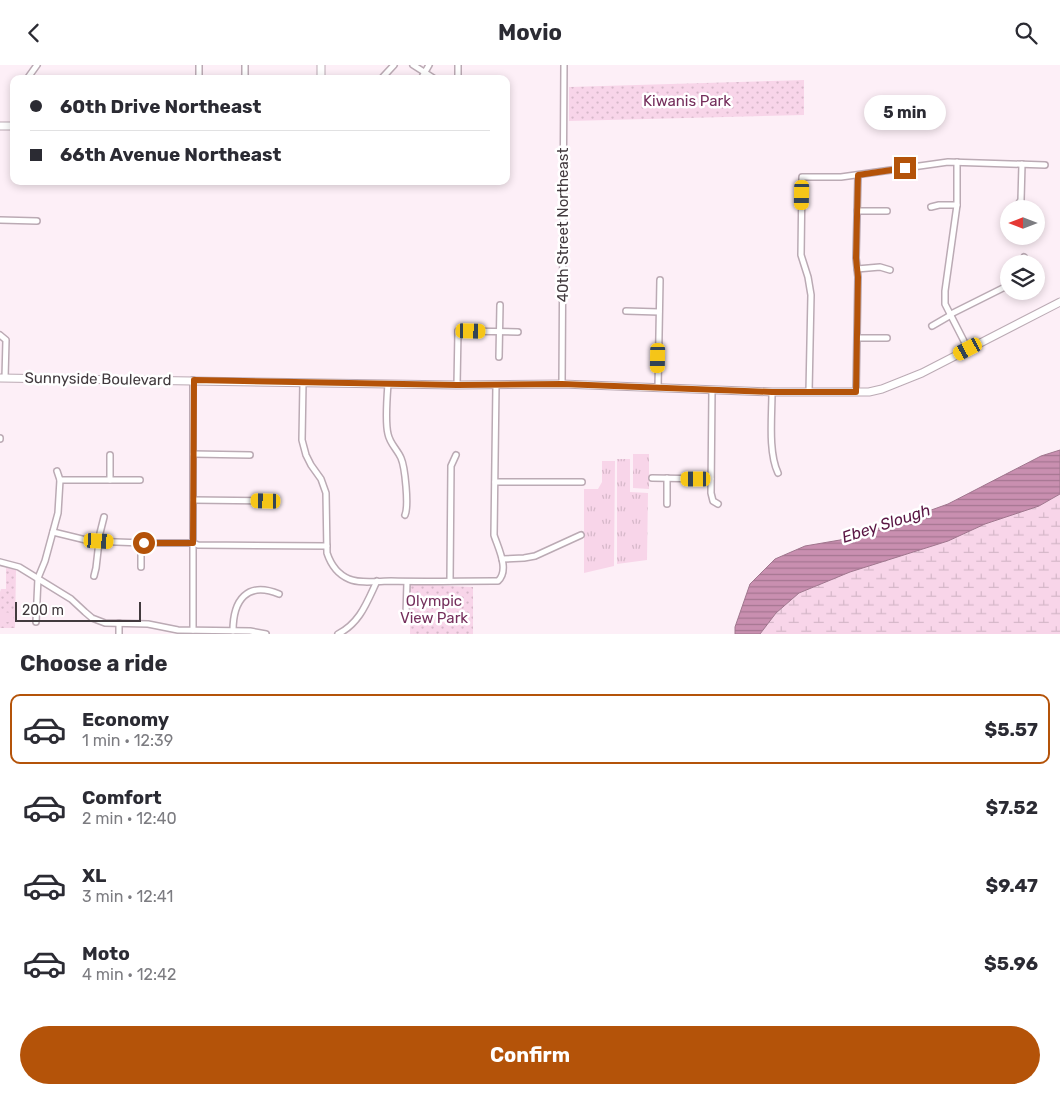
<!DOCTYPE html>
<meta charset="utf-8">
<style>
:root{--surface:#fff;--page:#f2f2f3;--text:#2b2b33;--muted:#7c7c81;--line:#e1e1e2;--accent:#b45309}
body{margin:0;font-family:Rubik,sans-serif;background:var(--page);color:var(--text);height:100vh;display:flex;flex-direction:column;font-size:19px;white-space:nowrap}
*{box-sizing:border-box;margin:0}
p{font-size:16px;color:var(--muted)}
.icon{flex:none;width:28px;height:28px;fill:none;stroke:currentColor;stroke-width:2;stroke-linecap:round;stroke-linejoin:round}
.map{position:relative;height:569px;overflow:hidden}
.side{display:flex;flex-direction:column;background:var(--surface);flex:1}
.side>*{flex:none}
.guide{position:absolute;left:10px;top:10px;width:500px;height:110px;border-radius:10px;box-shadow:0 2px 8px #0003;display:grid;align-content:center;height:110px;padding:0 20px;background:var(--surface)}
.needle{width:32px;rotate:270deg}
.tools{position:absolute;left:1000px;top:135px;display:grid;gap:10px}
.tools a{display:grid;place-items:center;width:45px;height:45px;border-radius:50%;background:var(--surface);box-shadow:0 2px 8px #0003;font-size:25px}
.scale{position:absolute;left:15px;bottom:12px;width:126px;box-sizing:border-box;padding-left:5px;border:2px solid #423a3e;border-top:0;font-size:14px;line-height:18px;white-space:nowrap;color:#423a3e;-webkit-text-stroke:4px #fff;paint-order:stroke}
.end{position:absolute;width:22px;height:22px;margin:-11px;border:6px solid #b45309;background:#fff;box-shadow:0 0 0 2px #fff}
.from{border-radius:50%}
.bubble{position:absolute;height:35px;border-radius:18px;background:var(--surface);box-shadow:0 2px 8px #0003;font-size:16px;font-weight:700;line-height:35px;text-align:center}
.car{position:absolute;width:15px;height:30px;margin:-15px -8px;border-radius:6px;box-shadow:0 0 4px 1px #0007;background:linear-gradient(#f5c518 24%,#345 0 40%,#f5c518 0 76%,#345 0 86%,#f5c518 0)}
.guide b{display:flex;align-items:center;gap:18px;height:48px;font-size:19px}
.guide b+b{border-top:1px solid var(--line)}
.guide i{width:12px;height:12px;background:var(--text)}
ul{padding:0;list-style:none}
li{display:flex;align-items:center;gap:15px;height:70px;margin:0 10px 8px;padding:0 10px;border:2px solid transparent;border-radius:10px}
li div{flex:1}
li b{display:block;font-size:19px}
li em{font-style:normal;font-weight:700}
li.active{border-color:var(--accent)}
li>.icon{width:45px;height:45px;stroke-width:1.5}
h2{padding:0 20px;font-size:22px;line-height:60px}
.action{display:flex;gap:10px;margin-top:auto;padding:10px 20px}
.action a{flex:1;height:58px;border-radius:30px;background:var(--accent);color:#fff;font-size:20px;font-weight:700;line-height:58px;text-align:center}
header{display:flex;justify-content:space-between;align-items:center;height:65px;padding:0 20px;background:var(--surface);font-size:22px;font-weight:700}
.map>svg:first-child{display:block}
.grass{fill:url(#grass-tufts)}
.wetland{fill:url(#wetland-marsh)}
.park{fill:url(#park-dots)}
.garden{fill:#f8d5e9}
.water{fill:url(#water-rules);stroke:#a0768e}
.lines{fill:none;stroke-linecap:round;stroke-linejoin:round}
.street-casing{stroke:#bbaab4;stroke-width:8}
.secondary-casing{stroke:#bbaab4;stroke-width:9}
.street{stroke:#fff;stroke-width:5}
.secondary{stroke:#fff;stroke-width:7}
.route{stroke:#b45309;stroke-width:6}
.labels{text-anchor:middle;stroke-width:5;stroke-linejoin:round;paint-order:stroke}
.park-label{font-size:15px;fill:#752f5c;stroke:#fff}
.street-label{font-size:15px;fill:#423a3e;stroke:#fff}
.water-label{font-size:16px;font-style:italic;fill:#5a1644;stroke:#fff}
</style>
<header><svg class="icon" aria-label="back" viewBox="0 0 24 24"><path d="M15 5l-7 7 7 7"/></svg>Movio<svg class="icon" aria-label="search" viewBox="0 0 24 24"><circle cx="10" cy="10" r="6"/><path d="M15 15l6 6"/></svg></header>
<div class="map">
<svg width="1060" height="569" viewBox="0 0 1060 569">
<defs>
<pattern id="grass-tufts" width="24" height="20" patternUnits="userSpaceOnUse" patternTransform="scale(1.25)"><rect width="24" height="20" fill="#f8d5e9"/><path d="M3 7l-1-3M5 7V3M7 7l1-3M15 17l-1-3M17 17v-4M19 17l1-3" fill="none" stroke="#d6b8c9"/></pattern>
<pattern id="wetland-marsh" width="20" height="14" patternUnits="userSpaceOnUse" patternTransform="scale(1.25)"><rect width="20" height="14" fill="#f8d5e9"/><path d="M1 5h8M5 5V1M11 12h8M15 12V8" fill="none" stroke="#d6b8c9"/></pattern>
<pattern id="park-dots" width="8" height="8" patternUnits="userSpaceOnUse" patternTransform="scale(1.25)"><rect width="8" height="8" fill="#f8d5e9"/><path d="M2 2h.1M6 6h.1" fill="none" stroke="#d6b8c9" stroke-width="1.8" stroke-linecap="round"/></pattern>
<pattern id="water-rules" width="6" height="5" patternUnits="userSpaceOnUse" patternTransform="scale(1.25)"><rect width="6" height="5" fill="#c98fb0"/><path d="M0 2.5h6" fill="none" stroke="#a57691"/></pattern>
</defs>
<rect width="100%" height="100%" fill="#fdeff7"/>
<!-- grass -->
<g class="grass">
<polygon points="633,389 649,389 649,424 633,423"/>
<polygon points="617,394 630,394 630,427 648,428 647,495 617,499"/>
<polygon points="602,396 615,396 614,501 584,508 584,424 598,424 602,417"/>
</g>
<!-- wetland -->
<polygon class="wetland" points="1060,429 1060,569 760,569 776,548 799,528 850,507 948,476 985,459 1039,441"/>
<!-- park -->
<g class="park">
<polygon points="804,15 804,50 569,56 569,22"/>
<polygon points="6,502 16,505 15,563 0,563 0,527 1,524 6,524"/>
<polygon points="429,515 430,520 473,522 473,569 410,569 410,516"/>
</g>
<!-- garden -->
<polygon class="garden" points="0,547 14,548 13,557 0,557"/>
<!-- water -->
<polygon class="water" points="1060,385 1060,429 1039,441 985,459 948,476 850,507 799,528 776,548 760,569 735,569 735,562 750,519 775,494 805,481 840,475 895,458 948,439 1041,391"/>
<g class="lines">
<defs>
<g id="street">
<polyline points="199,0 199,14"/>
<polyline points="245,0 245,14"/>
<polyline points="413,0 435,14"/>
<polyline points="458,0 458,14"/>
<polyline points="27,14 37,0"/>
<polyline points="381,14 394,0"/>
<polyline points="421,14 429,0"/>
<polyline points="14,61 14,38"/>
<polyline points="957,97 957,140 945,226 945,239 968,284"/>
<polyline points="1017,141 1021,135 1022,99"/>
<polyline points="931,142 939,140 957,140"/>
<polyline points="857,146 887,146"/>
<polyline points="0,155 37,156"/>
<polyline points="1021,199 1024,192"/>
<polyline points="857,204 880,202 890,205"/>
<polyline points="626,246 659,247"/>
<polyline points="951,249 1009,220"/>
<polyline points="932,261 951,250"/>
<polyline points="0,270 6,275 5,313"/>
<polyline points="857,273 887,273"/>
<polyline points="499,292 500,240"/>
<path d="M303 318 302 375 306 390 311 400 321 414 326 428 327 488C331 500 337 509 349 514 360 519 379 516 391 516 425 517 459 516 493 516H498C510 505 498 483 494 470L496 320"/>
<path d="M388 319C387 332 385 357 388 369 390 379 397 384 401 393 405 402 409 441 405 450"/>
<polyline points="562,319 564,0"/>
<polyline points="457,320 458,266 518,267"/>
<polyline points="658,323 660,215"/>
<polyline points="712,325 711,428 713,436 718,439"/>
<path d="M772 327C772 351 768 387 778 408"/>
<polyline points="809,327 811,230 808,212 801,190 802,112 841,112 948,97 1045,100"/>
<polyline points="856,327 858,212 856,193 858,111"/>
<polyline points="0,374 0,373"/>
<polyline points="193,389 250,390"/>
<polyline points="110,390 110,415"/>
<polyline points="652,413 711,414"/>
<polyline points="60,415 140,415"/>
<polyline points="495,417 582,417"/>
<polyline points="193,435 266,436"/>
<polyline points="667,439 667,413"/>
<polyline points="53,467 90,476 143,478 193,478 198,480 327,481"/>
<polyline points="502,494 524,493 535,491 581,470"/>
<polyline points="0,497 19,502 71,534 85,547 92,553 105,558 148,559 178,565 250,566 266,569"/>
<polyline points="141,502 141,478"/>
<polyline points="94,511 96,503 100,468 104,452"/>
<polyline points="450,516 451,401 456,390"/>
<polyline points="406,550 407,517"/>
<polyline points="36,557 38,513 45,496 58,448 60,415 57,406"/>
<polyline points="119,558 119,569"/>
<polyline points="193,565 193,315"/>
<path d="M233 566C233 535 247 516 279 529"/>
<path d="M338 569C360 558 367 537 377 516"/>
</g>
<g id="secondary">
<polyline points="321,0 321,14"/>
<polyline points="0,61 14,61"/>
<polyline points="0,313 457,320 562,319 772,327 869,327 882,324 922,308 1060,237"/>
</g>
</defs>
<!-- street casing -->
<use href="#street" class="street-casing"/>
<!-- secondary casing -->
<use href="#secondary" class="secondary-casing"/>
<!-- street -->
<use href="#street" class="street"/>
<!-- secondary -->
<use href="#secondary" class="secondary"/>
</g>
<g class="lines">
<!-- route -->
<polyline class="route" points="144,478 193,478 194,315 457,320 562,319 772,327 856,327 858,212 856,193 858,110 905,103"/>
</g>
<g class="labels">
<!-- park labels -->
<g class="park-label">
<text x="687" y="41">Kiwanis Park</text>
<text x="434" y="541">Olympic<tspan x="434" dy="17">View Park</tspan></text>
</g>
<!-- street labels -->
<g class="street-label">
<text transform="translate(563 160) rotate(-90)" y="5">40th Street Northeast</text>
<text transform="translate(98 314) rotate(1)" y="5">Sunnyside Boulevard</text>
</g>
<!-- water labels -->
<g class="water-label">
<text transform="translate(886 458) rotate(-18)" y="6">Ebey Slough</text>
</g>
</g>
</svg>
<div class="tools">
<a><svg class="needle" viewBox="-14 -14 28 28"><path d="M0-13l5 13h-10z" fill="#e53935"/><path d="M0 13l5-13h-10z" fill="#7c7c81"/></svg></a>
<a><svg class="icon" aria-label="layers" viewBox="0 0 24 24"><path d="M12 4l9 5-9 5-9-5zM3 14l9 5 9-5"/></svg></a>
</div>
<div class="scale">200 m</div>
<i class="end from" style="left:144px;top:478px"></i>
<i class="end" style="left:905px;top:103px"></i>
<div class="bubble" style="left:864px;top:30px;width:82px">5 min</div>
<i class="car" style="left:802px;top:130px;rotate:181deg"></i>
<i class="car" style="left:471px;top:266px;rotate:91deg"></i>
<i class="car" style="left:968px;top:284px;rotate:242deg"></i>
<i class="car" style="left:658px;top:293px;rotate:181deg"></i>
<i class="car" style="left:696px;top:414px;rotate:270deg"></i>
<i class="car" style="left:266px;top:436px;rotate:271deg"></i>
<i class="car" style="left:99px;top:476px;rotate:93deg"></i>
<div class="guide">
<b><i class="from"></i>60th Drive Northeast</b>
<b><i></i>66th Avenue Northeast</b>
</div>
</div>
<section class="side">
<h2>Choose a ride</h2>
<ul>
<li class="active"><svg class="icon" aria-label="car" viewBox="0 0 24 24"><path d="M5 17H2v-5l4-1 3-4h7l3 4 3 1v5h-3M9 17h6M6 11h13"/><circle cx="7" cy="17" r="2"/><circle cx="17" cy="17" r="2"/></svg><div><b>Economy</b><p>1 min · 12:39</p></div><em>$5.57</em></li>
<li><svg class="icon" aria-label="car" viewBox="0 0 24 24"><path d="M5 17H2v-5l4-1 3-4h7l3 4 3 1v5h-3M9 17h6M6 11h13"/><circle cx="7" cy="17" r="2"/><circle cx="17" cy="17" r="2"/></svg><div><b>Comfort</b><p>2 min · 12:40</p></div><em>$7.52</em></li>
<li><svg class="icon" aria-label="car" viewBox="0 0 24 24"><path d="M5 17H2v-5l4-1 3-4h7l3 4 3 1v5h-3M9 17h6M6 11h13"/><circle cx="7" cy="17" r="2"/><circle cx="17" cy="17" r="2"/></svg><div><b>XL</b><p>3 min · 12:41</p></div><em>$9.47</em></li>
<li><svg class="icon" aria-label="car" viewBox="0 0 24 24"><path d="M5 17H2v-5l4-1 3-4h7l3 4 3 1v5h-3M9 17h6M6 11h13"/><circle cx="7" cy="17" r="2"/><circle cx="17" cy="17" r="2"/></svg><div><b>Moto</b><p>4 min · 12:42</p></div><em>$5.96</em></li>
</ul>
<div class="action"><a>Confirm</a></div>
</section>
